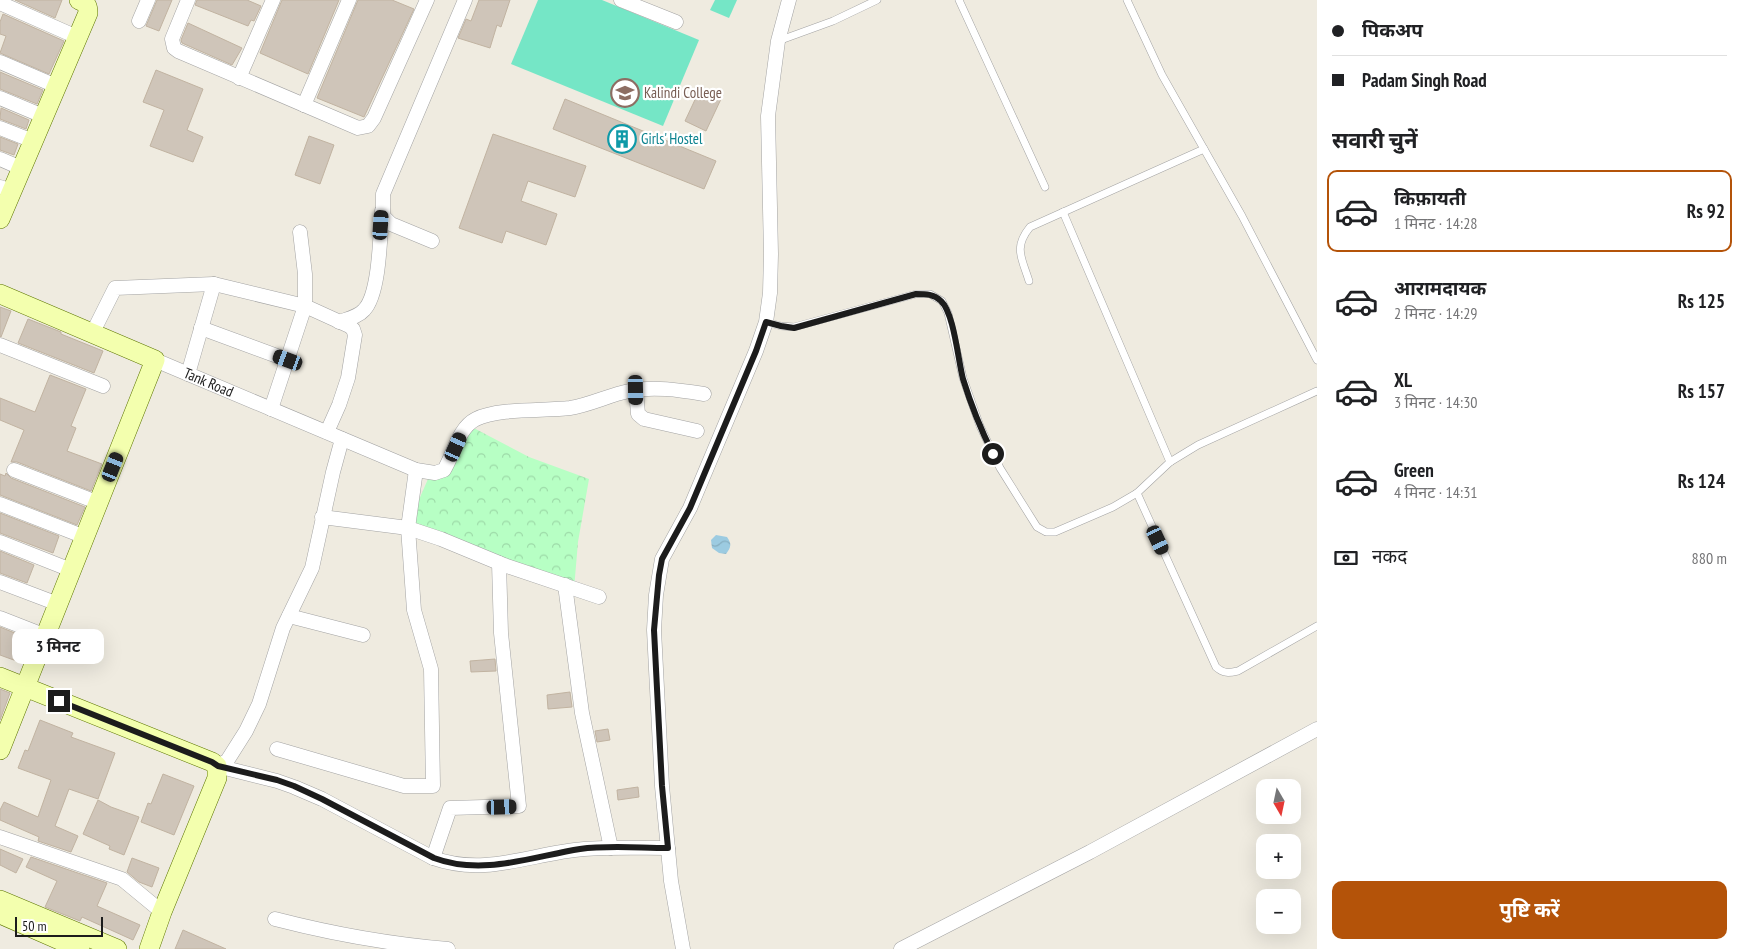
<!DOCTYPE html>
<html lang="hi">
<meta charset="utf-8">
<style>
:root{--surface:#fff;--page:#f6f6f6;--text:#202124;--muted:#757577;--line:#e0e0e0;--accent:#b45309}
body{margin:0;font-family:"PT Sans Narrow","Noto Sans Devanagari",sans-serif;background:var(--page);color:var(--text);height:100vh;display:flex;flex-direction:column;font-size:19px;white-space:nowrap}
*{box-sizing:border-box;margin:0}
p{font-size:16px;color:var(--muted)}
.icon{flex:none;width:28px;height:28px;fill:none;stroke:currentColor;stroke-width:2;stroke-linecap:round;stroke-linejoin:round}
.map{position:relative;flex:1;overflow:hidden}
.drawer{display:flex;flex-direction:column;background:var(--surface);width:425px}
.drawer>*{flex:none}
.guide{display:grid;align-content:center;height:110px;padding:0 15px;background:var(--surface)}
.needle{width:32px;rotate:171deg}
.buttons{position:absolute;left:1256px;top:779px;display:grid;gap:10px}
.buttons a{display:grid;place-items:center;width:45px;height:45px;border-radius:10px;background:var(--surface);box-shadow:0 5px 20px #0002;font-size:25px}
.scale{position:absolute;left:15px;bottom:12px;width:88px;box-sizing:border-box;padding-left:5px;border:2px solid #1c1c1c;border-top:0;font-size:14px;line-height:18px;white-space:nowrap;color:#1c1c1c;-webkit-text-stroke:4px #fff;paint-order:stroke}
.end{position:absolute;width:22px;height:22px;margin:-11px;border:6px solid #1c1c1c;background:#fff;box-shadow:0 0 0 2px #fff}
.from{border-radius:50%}
.bubble{position:absolute;height:35px;border-radius:10px;background:var(--surface);box-shadow:0 5px 20px #0002;font-size:16px;font-weight:700;line-height:35px;text-align:center}
.car{position:absolute;width:15px;height:30px;margin:-15px -8px;border-radius:6px;box-shadow:0 0 4px 1px #0007;background:linear-gradient(#222 24%,#8ab4d8 0 40%,#222 0 76%,#8ab4d8 0 86%,#222 0)}
.guide b{display:flex;align-items:center;gap:18px;height:48px;font-size:19px}
.guide b+b{border-top:1px solid var(--line)}
.guide i{width:12px;height:12px;background:var(--text)}
ul{padding:0;list-style:none}
li{display:flex;align-items:center;gap:15px;height:82px;margin:0 10px 8px;padding:0 5px;border:2px solid transparent;border-radius:10px}
li div{flex:1}
li b{display:block;font-size:19px}
li em{font-style:normal;font-weight:700}
li.selected{border-color:var(--accent)}
li>.icon{width:45px;height:45px;stroke-width:1.5}
h2{padding:0 15px;font-size:22px;line-height:60px}
.pay{display:flex;align-items:center;gap:12px;height:55px;padding:0 15px;font-size:19px}
.pay p{margin-inline-start:auto}
.button{display:flex;gap:10px;margin-top:auto;padding:10px 15px}
.button a{flex:1;height:58px;border-radius:10px;background:var(--accent);color:#fff;font-size:20px;font-weight:700;line-height:58px;text-align:center}
main{display:flex;flex:1;min-height:0}
.map>svg:first-child{display:block}
.park{fill:url(#park-crowns)}
.pitch{fill:#75e6c6}
.water{fill:url(#water-waves)}
.building{fill:#cfc5b9;stroke:#c1b3a1}
.lines{fill:none;stroke-linecap:round;stroke-linejoin:round}
.lane-casing{stroke:#a3a3a3;stroke-width:8}
.street-casing{stroke:#a3a3a3;stroke-width:15}
.secondary-casing{stroke:#5d7600;stroke-width:20}
.lane{stroke:#fff;stroke-width:7}
.street{stroke:#fff;stroke-width:14}
.secondary{stroke:#f3ffae;stroke-width:19}
.route{stroke:#1c1c1c;stroke-width:6}
.labels{text-anchor:middle;stroke-width:4.5;stroke-linejoin:round;paint-order:stroke}
.education-label{font-size:15px;fill:#785e54;stroke:#fff;text-anchor:start}
.culture-label{font-size:15px;fill:#0d838f;stroke:#fff;text-anchor:start}
.street-label{font-size:15px;fill:#1c1c1c;stroke:#fff}
</style>
<main>
<div class="map">
<svg width="1317" height="949" viewBox="0 0 1317 949">
<defs>
<pattern id="park-crowns" width="20" height="18" patternUnits="userSpaceOnUse" patternTransform="scale(1.25)"><rect width="20" height="18" fill="#b7ffc4"/><path d="M2 6a3 3 0 1 1 6 0M12 15a3 3 0 1 1 6 0" fill="none" stroke="#9ddaa8"/></pattern>
<pattern id="water-waves" width="16" height="10" patternUnits="userSpaceOnUse" patternTransform="scale(1.25)"><rect width="16" height="10" fill="#9ccbe1"/><path d="M0 5q4-4 8 0t8 0" fill="none" stroke="#86aec0"/></pattern>
</defs>
<rect width="100%" height="100%" fill="#efebe0"/>
<!-- park -->
<polygon class="park" points="468,425 529,457 589,479 578,542 574,589 499,565 410,520 432,470 444,470"/>
<!-- pitch -->
<g class="pitch">
<polygon points="538,0 602,0 699,40 663,126 511,64"/>
<polygon points="715,0 737,0 729,18 710,10"/>
</g>
<!-- water -->
<path class="water" d="M716 535 727 537C732 544 731 547 726 554L719 553 712 548 711 540Z"/>
<!-- building -->
<g class="building">
<polygon points="15,0 62,0 55,18"/>
<polygon points="157,0 172,0 159,31 146,26"/>
<polygon points="197,0 247,0 261,6 254,21 251,20 248,26 195,5"/>
<polygon points="282,0 339,0 308,74 260,53"/>
<polygon points="358,0 392,0 414,9 364,117 317,98"/>
<polygon points="479,0 510,0 501,27 497,25 490,48 458,38 466,19 471,21"/>
<polygon points="3,14 64,41 49,74 0,53 6,36 0,34 0,22"/>
<polygon points="188,23 242,48 232,65 182,43 181,40"/>
<polygon points="156,70 203,89 187,130 203,137 193,162 150,146 164,110 143,102"/>
<polygon points="0,72 43,90 37,104 0,89"/>
<polygon points="700,89 721,99 706,131 685,121"/>
<polygon points="565,99 716,161 704,189 553,129"/>
<polygon points="1,108 29,120 26,129 0,119"/>
<polygon points="493,134 586,166 575,197 528,181 521,201 557,214 546,245 506,231 502,243 459,228"/>
<polygon points="309,136 334,145 320,184 295,175"/>
<polygon points="0,137 18,144 14,155 0,150"/>
<polygon points="0,307 11,311 1,337 0,336"/>
<polygon points="28,319 61,332 61,334 103,351 94,373 18,343"/>
<polygon points="50,375 86,389 71,426 76,428 67,451 102,464 91,491 17,462 11,462 24,430 0,420 0,398 35,412"/>
<polygon points="6,473 11,478 85,507 77,525 0,495 0,474 5,476"/>
<polygon points="0,513 59,536 53,553 0,533"/>
<polygon points="0,551 34,565 27,583 0,573"/>
<polygon points="0,627 32,640 22,663 0,655"/>
<polygon points="495,659 496,671 471,672 470,661"/>
<polygon points="0,689 10,693 0,720"/>
<polygon points="570,692 572,707 548,709 547,695"/>
<polygon points="40,720 73,733 71,737 115,753 98,799 69,789 55,826 78,836 71,852 38,841 39,837 0,820 0,810 4,802 38,817 51,780 18,768 25,750 28,751"/>
<polygon points="608,729 610,740 597,742 595,731"/>
<polygon points="163,774 194,786 174,835 141,822 148,803 151,804"/>
<polygon points="638,787 639,797 618,800 617,790"/>
<polygon points="98,800 111,807 139,817 124,855 109,849 110,846 83,834"/>
<polygon points="0,849 23,859 16,873 0,865"/>
<polygon points="31,857 107,883 97,906 140,925 133,940 82,917 80,921 45,907 57,881 26,867"/>
<polygon points="132,858 159,868 152,887 139,882 127,872"/>
<polygon points="183,930 226,949 175,949"/>
</g>
<g class="lines">
<defs>
<g id="lane">
<polyline points="959,0 1045,187"/>
<polyline points="1127,0 1162,75 1242,216 1317,360"/>
<polyline points="778,41 833,21 877,0"/>
<polyline points="1063,212 1170,462"/>
<path d="M1029 281C1022 258 1013 248 1030 227L1204 149"/>
<polyline points="766,322 781,326 794,327 916,294 930,294 942,301 948,313 963,378 980,426 1000,468 1037,527 1046,532 1055,532 1113,507 1137,493 1170,462 1198,445 1317,391"/>
<path d="M1137 493 1216 667C1224 674 1229 673 1238 671L1317 626"/>
</g>
<g id="street">
<polyline points="188,0 172,39 174,48 178,51 358,128 368,126 374,118 427,0"/>
<polyline points="621,0 676,22"/>
<polyline points="0,3 77,37"/>
<polyline points="139,21 148,0"/>
<polyline points="0,62 56,86"/>
<polyline points="239,78 273,0"/>
<polyline points="0,98 43,116"/>
<polyline points="304,105 349,0"/>
<polyline points="0,128 33,141"/>
<polyline points="0,159 21,168"/>
<polyline points="0,187 12,191"/>
<polyline points="432,241 391,224 383,216 383,194 465,0"/>
<path d="M339 322C347 319 358 317 364 310 380 294 380 234 382 211"/>
<polyline points="201,328 288,360"/>
<polyline points="92,334 115,288 214,284 305,306 349,326 353,329 355,335 348,378 339,405 327,432"/>
<polyline points="0,345 103,386"/>
<path id="s1" d="M155 360 416 470 435 473 444 470C454 454 458 428 476 419 498 408 544 411 570 408 590 405 609 395 629 391 654 386 679 390 704 394"/>
<polyline points="188,374 214,284"/>
<polyline points="636,390 638,414 644,419 697,431"/>
<polyline points="271,409 305,306 305,274 300,232"/>
<polyline points="14,470 99,503"/>
<polyline points="0,504 85,537"/>
<polyline points="322,517 408,528 441,539 504,565 599,597"/>
<polyline points="0,542 71,570"/>
<polyline points="0,582 58,604"/>
<polyline points="565,585 582,713 611,848"/>
<polyline points="289,616 363,635"/>
<polyline points="0,618 46,636"/>
<polyline points="277,749 404,786 433,786 431,669 414,610 408,528 416,470"/>
<path d="M217 766 277 781 294 787 322 799 433 858C486 877 532 853 584 849 612 847 640 848 668 848"/>
<polyline points="217,766 227,761 246,731 259,704 283,628 312,568 333,472 342,439"/>
<polyline points="0,837 122,879 162,912"/>
<polyline points="433,858 450,808 519,806 501,633 499,563"/>
<path d="M275 919C333 934 389 944 448 949"/>
<polyline points="683,949 671,881 662,786 654,630 656,595 662,559 690,508 756,351 766,322 770,293 771,254 768,116 778,41 789,0"/>
<polyline points="901,949 1090,852 1317,729"/>
</g>
<g id="secondary">
<path d="M0 219 88 13C88 5 86 3 79 0"/>
<polyline points="0,294 155,360 0,750"/>
<polyline points="0,677 212,762 217,766 217,778 162,912 149,949"/>
<polyline points="0,900 117,949"/>
<polyline points="0,914 80,949"/>
</g>
</defs>
<!-- lane casing -->
<use href="#lane" class="lane-casing"/>
<!-- street casing -->
<use href="#street" class="street-casing"/>
<!-- secondary casing -->
<use href="#secondary" class="secondary-casing"/>
<!-- lane -->
<use href="#lane" class="lane"/>
<!-- street -->
<use href="#street" class="street"/>
<!-- secondary -->
<use href="#secondary" class="secondary"/>
</g>
<g class="lines">
<!-- route -->
<path class="route" d="M59 701 212 762 218 766 277 780 294 786 322 799 434 858C482 876 531 857 580 849 608 845 639 848 668 848L662 786 654 630 659 575 662 559 690 508 756 351 766 322 781 326 794 328 916 294C926 294 934 294 941 301 954 313 958 360 963 379 971 405 981 430 993 454"/>
</g>
<!-- icons -->
<defs>
<symbol id="university-ring" viewBox="-11 -11 22 22"><circle r="9.5" fill="#fff" stroke="#8d6e63" stroke-width="1.5"/><path d="M0-5L7-2L0 1L-7-2ZM-4 1L0 2.5L4 1V4Q0 6-4 4Z" fill="#8d6e63"/></symbol>
<symbol id="building-ring" viewBox="-11 -11 22 22"><circle r="9.5" fill="#fff" stroke="#0f9aa8" stroke-width="1.5"/><path d="M-4-6H4V6H1V3H-1V6H-4ZM-2.5-4.3h1.7v1.8h-1.7ZM.8-4.3h1.7v1.8H.8ZM-2.5-1h1.7V.8h-1.7ZM.8-1h1.7V.8H.8Z" fill="#0f9aa8"/></symbol>
</defs>
<g fill-rule="evenodd">
<use href="#university-ring" x="609" y="77" width="32" height="32"/>
<use href="#building-ring" x="606" y="123" width="32" height="32"/>
</g>
<g class="labels">
<!-- education labels -->
<g class="education-label">
<text x="644" y="98">Kalindi College</text>
</g>
<!-- culture labels -->
<g class="culture-label">
<text x="641" y="144">Girls' Hostel</text>
</g>
<!-- street labels -->
<g class="street-label">
<text dy="5" stroke="none"><textPath href="#s1" startOffset="58">Tank Road</textPath></text>
</g>
</g>
</svg>
<div class="buttons">
<a><svg class="needle" viewBox="-14 -14 28 28"><path d="M0-13l5 13h-10z" fill="#e53935"/><path d="M0 13l5-13h-10z" fill="#757577"/></svg></a>
<a>+</a>
<a>−</a>
</div>
<div class="scale">50 m</div>
<i class="end from" style="left:993px;top:454px"></i>
<i class="end" style="left:59px;top:701px"></i>
<div class="bubble" style="left:12px;top:629px;width:92px">3 मिनट</div>
<i class="car" style="left:381px;top:225px;rotate:4deg"></i>
<i class="car" style="left:288px;top:360px;rotate:290deg"></i>
<i class="car" style="left:636px;top:390px;rotate:179deg"></i>
<i class="car" style="left:456px;top:447px;rotate:24deg"></i>
<i class="car" style="left:113px;top:467px;rotate:22deg"></i>
<i class="car" style="left:1158px;top:540px;rotate:155deg"></i>
<i class="car" style="left:502px;top:807px;rotate:88deg"></i>
</div>
<section class="drawer">
<div class="guide">
<b><i class="from"></i>पिकअप</b>
<b><i></i>Padam Singh Road</b>
</div>
<h2>सवारी चुनें</h2>
<ul>
<li class="selected"><svg class="icon" aria-label="car" viewBox="0 0 24 24"><path d="M5 17H2v-5l4-1 3-4h7l3 4 3 1v5h-3M9 17h6M6 11h13"/><circle cx="7" cy="17" r="2"/><circle cx="17" cy="17" r="2"/></svg><div><b>किफ़ायती</b><p>1 मिनट · 14:28</p></div><em>Rs 92</em></li>
<li><svg class="icon" aria-label="car" viewBox="0 0 24 24"><path d="M5 17H2v-5l4-1 3-4h7l3 4 3 1v5h-3M9 17h6M6 11h13"/><circle cx="7" cy="17" r="2"/><circle cx="17" cy="17" r="2"/></svg><div><b>आरामदायक</b><p>2 मिनट · 14:29</p></div><em>Rs 125</em></li>
<li><svg class="icon" aria-label="car" viewBox="0 0 24 24"><path d="M5 17H2v-5l4-1 3-4h7l3 4 3 1v5h-3M9 17h6M6 11h13"/><circle cx="7" cy="17" r="2"/><circle cx="17" cy="17" r="2"/></svg><div><b>XL</b><p>3 मिनट · 14:30</p></div><em>Rs 157</em></li>
<li><svg class="icon" aria-label="car" viewBox="0 0 24 24"><path d="M5 17H2v-5l4-1 3-4h7l3 4 3 1v5h-3M9 17h6M6 11h13"/><circle cx="7" cy="17" r="2"/><circle cx="17" cy="17" r="2"/></svg><div><b>Green</b><p>4 मिनट · 14:31</p></div><em>Rs 124</em></li>
</ul>
<div class="pay"><svg class="icon" aria-label="cash" viewBox="0 0 24 24"><path d="M3 7h18v10H3z"/><circle cx="12" cy="12" r="2"/></svg>नकद<p>880 m</p></div>
<div class="button"><a>पुष्टि करें</a></div>
</section>
</main>
